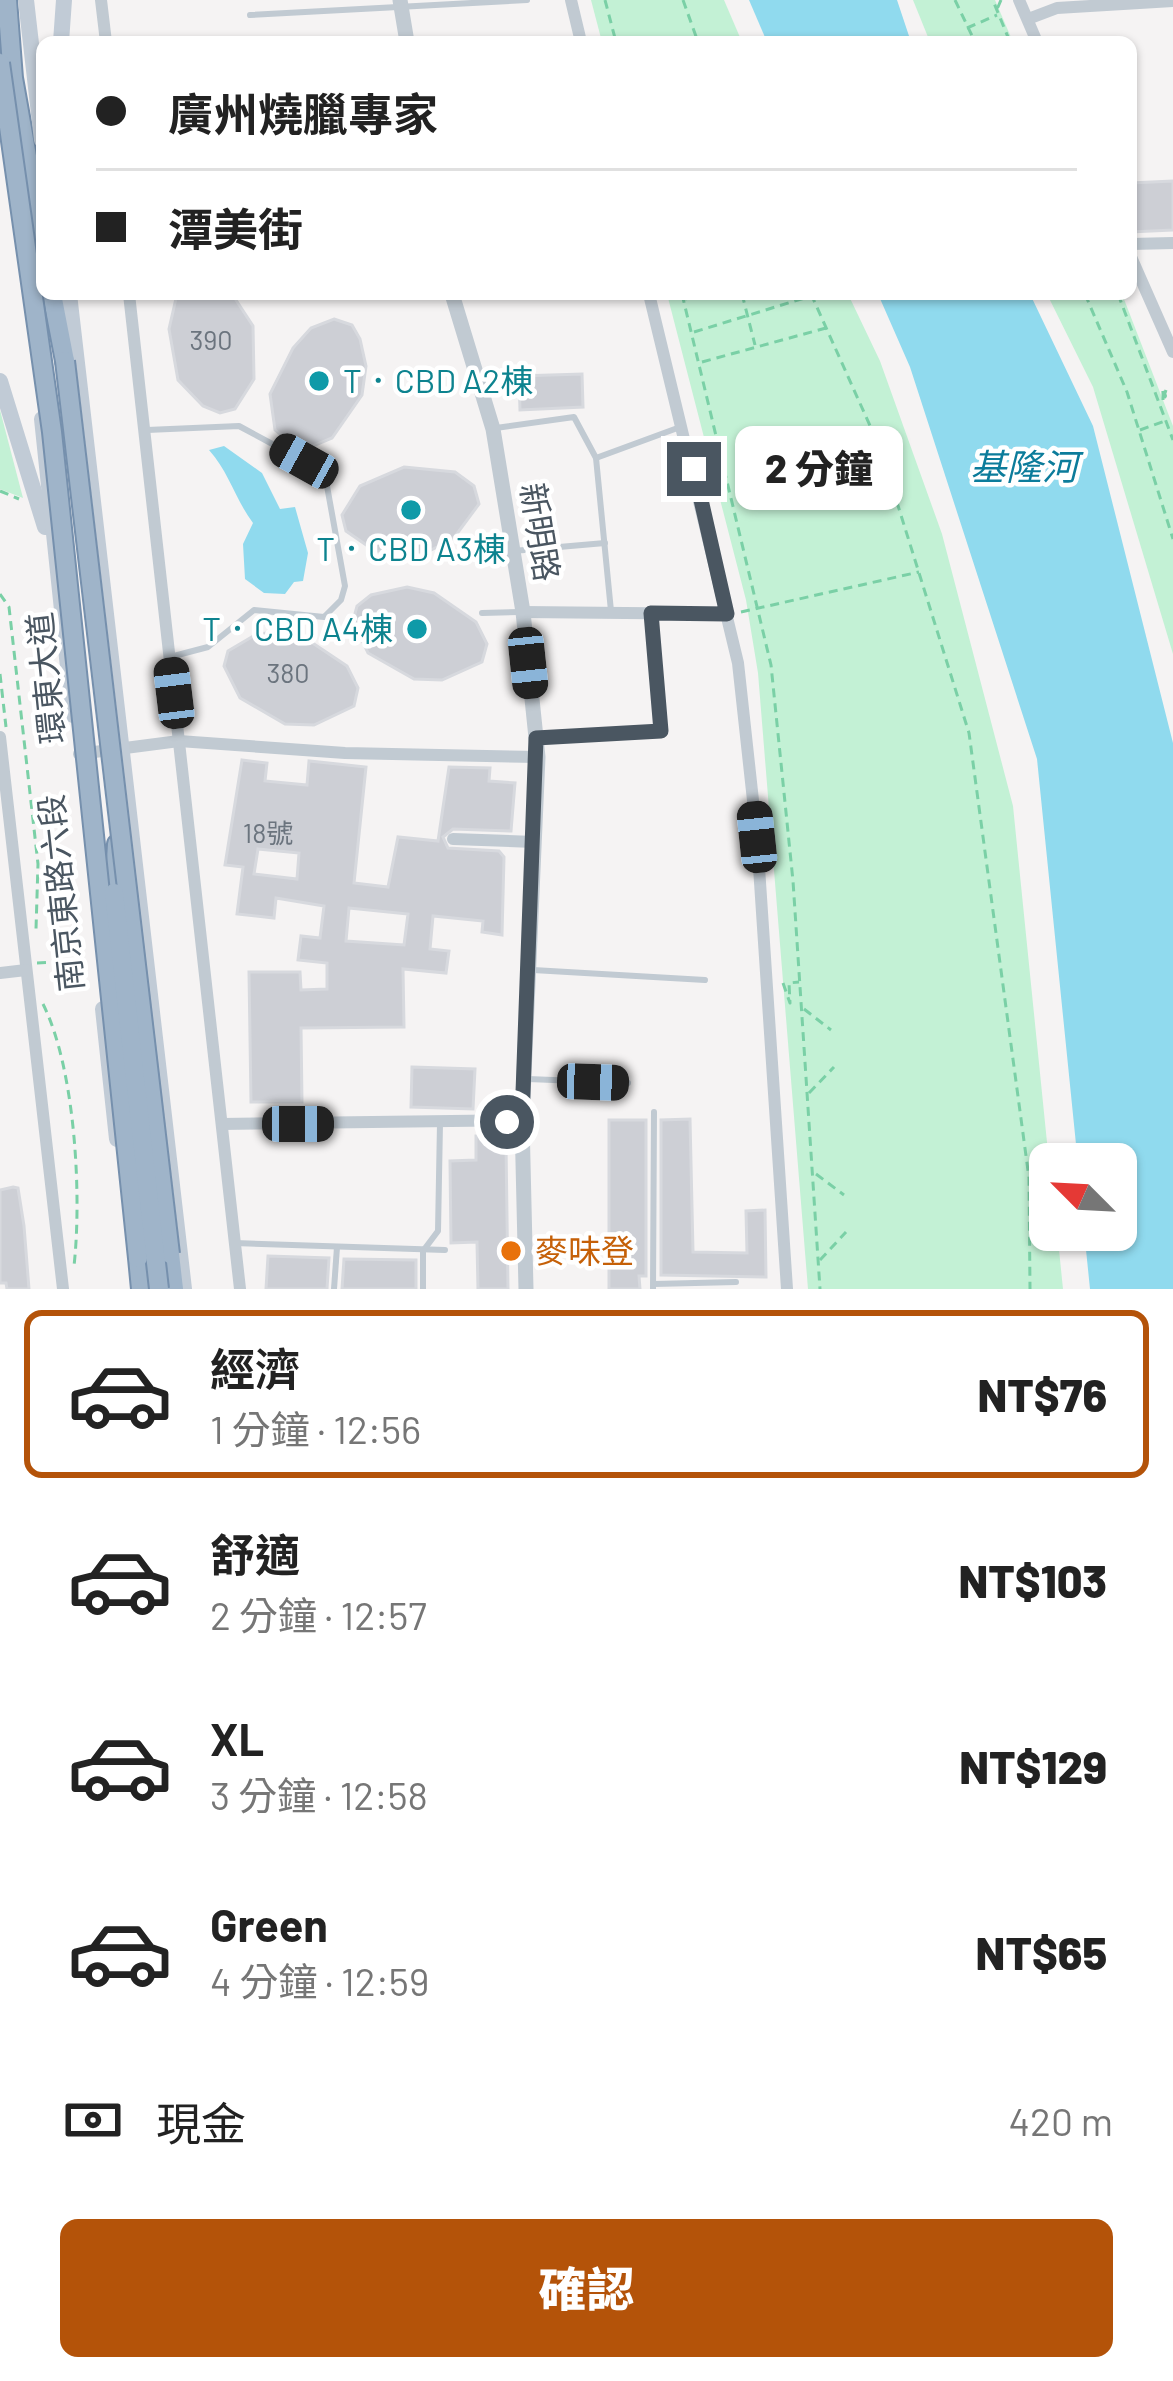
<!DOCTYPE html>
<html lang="zh-TW">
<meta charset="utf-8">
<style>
:root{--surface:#fff;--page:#f6f6f6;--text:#222;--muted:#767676;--line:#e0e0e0;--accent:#b45309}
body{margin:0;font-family:Barlow,"Noto Sans TC",sans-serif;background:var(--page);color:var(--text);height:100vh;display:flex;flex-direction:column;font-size:45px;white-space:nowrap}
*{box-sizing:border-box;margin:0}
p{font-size:39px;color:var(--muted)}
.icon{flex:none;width:66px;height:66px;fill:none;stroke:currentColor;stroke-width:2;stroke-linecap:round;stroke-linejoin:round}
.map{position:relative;height:1289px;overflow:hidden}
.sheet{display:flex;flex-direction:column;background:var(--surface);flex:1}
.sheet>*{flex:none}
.guide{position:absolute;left:36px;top:36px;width:1101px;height:264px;border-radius:18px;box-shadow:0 3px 9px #0004;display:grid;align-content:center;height:264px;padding:0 60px;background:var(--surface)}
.needle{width:78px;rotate:294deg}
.buttons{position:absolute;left:1029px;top:1143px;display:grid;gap:24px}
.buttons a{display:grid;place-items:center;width:108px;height:108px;border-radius:18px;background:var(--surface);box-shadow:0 3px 9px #0004;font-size:60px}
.end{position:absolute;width:54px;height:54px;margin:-27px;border:15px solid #4a5661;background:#fff;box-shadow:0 0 0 6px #fff}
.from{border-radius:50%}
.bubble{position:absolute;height:84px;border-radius:18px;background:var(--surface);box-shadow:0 3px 9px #0004;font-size:39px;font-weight:800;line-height:84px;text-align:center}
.car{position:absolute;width:36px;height:72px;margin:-36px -18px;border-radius:15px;box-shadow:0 0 9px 3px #0007;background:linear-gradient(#222 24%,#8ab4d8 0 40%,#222 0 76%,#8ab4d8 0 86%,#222 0)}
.guide b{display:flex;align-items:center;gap:42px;height:114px;font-size:45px}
.guide b+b{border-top:3px solid var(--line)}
.guide i{width:30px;height:30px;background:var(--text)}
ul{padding:21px 0 0;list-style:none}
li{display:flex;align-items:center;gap:36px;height:168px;margin:0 24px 18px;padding:0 36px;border:6px solid transparent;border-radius:18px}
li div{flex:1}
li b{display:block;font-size:45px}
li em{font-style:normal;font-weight:800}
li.active{border-color:var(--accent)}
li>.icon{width:108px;height:108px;stroke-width:1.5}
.pay{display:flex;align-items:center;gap:30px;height:132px;padding:0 60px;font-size:45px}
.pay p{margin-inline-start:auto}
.cta{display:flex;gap:24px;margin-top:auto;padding:24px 60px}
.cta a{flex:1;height:138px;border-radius:18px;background:var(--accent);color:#fff;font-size:48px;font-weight:800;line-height:138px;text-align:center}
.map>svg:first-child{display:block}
.green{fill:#c3f1d5}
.water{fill:#90daee}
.building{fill:#cdcfd5;stroke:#d7d9de;stroke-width:3;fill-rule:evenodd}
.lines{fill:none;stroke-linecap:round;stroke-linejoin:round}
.trunk-casing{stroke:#7690ad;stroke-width:22}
.path{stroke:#7ad0a6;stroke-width:3;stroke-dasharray:9 6;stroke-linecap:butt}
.service{stroke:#c1cad2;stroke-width:6}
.minor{stroke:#c1cad2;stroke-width:12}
.tertiary{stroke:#c1cad2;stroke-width:15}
.secondary{stroke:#c1cbd6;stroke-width:16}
.trunk{stroke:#9fb4c9;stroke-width:18}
.trunk-bridge-casing{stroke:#7690ad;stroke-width:22;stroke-linecap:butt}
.path-bridge{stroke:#7ad0a6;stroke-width:3;stroke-dasharray:9 6;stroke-linecap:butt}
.trunk-bridge{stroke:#9fb4c9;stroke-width:18}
.route{stroke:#4a5661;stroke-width:15}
.culture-dot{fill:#0f9aa8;stroke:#fff;stroke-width:4.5}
.food-dot{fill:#e8710a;stroke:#fff;stroke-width:4.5}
.labels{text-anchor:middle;stroke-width:9;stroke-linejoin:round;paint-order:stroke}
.number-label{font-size:27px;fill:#6b747e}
.culture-label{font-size:33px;fill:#0d838f;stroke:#fff;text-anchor:start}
.street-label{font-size:33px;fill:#4a5661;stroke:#fff}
.food-label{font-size:33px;fill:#c56008;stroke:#fff;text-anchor:start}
.water-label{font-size:36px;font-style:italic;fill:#0c7c9b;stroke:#fff}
</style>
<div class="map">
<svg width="1173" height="1289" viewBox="0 0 1173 1289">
<rect width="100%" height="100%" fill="#f5f3f3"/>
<!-- green -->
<g class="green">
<polygon points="591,0 724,0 742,42 602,42"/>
<polygon points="913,0 995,0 1013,42 930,42"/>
<polygon points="667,294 848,294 880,361 942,534 1013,806 1050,1172 1050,1230 1057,1230 1063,1289 808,1289 758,673 746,600"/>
<polygon points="1047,294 1122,294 1173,426 1173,654 1093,387"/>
<polygon points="0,410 23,498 0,489"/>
</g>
<!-- water -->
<g class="water">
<polygon points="749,0 897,0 911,42 767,42"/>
<polygon points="878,294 1030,294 1093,426 1173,743 1173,1289 1090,1289 1084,1230 1116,1230 1116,1164 1078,1164 1037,759 910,367"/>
<path d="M224 446 262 473 280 509 295 507 308 553 303 581 294 582 285 594 264 593 245 579 243 544 253 523C235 499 229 472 209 450Z"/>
</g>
<!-- building -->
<g class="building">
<polygon points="1173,181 1173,230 1131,232 1131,183"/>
<polygon points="177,294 232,294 253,326 254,379 235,409 220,413 203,406 178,380 169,329"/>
<polygon points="334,319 352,325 360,339 366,366 362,395 332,438 301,451 275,430 270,394 293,348 311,328"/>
<polygon points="582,374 583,407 520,410 519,376"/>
<polygon points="404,467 455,472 474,486 479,504 453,539 427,552 375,551 346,531 342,515 360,486"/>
<polygon points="407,587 434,593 476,622 487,644 482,662 442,680 414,679 368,653 353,621 357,606 371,595"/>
<polygon points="278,632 305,638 347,666 358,688 354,706 314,725 285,724 240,698 224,666 228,651 257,634"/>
<path d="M242 760 267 763 265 781 307 785 309 761 366 767 354 883 388 887 398 837 438 841 449 767 490 768 489 781 515 783 511 831 453 829 443 837 448 848 499 851 504 857 502 935 482 932 483 921 433 916 430 949 449 951 446 973 403 969 404 1027 301 1028 302 1102H251L249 972H300L301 990 327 989V963L298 960 301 936 320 938 324 906 276 898 274 918 237 914 243 867 225 865ZM258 849 299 853 297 879 254 874ZM349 908 408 914 404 945 346 941Z"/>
<polygon points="412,1067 475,1069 473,1109 411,1107"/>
<polygon points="690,1119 693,1252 747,1253 746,1211 765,1210 766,1277 661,1275 661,1120"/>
<polygon points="609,1120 646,1120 646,1276 639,1276 640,1289 609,1289"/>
<polygon points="476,1136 500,1136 506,1145 508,1289 478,1289 477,1242 451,1243 450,1161 476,1160"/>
<polygon points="13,1187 18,1188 24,1226 29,1289 7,1289 6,1283 0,1283 0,1190"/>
<polygon points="268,1256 329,1258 327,1289 266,1289"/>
<polygon points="344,1259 416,1260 416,1289 342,1289"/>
</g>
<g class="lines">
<defs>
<g id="trunk">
<polyline points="7,0 13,78 42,240"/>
<polyline points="52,294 65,361"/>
<polyline points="114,893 117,844"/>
<polyline points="170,1254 174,1289"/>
<polyline points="138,1258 141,1289"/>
</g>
</defs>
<!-- trunk casing -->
<use href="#trunk" class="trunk-casing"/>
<!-- path -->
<g class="path">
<polyline points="605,0 616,42"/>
<polyline points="683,0 698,42"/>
<polyline points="955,0 975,42"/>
<polyline points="1001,0 998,7 994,3 1010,42"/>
<polyline points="967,28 997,15"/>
<polyline points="682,294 771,665 793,881 820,1289"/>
<polyline points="742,294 755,345"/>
<polyline points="811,294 880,448 969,733 1029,1178 1030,1289"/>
<polyline points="1085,294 1127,392 1173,539"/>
<polyline points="1118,294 1173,440"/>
<polyline points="685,299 702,294"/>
<polyline points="694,332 811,296"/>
<polyline points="702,362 826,328"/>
<polyline points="1166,390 1164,396 1170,394"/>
<polyline points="1163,391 1163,405"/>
<polyline points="1140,430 1165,421"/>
<polyline points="0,491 19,499"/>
<polyline points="0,594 9,607 38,864 36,929"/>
<polyline points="741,612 919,572"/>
<polyline points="0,674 6,727"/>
<polyline points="37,963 82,961"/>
<polyline points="783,983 790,1003 789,983 799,982"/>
<path d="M43 1004C75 1068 82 1194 74 1266"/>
<polyline points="804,1009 831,1030"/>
<polyline points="809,1093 834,1067"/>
<polyline points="816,1174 844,1195"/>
<polyline points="820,1260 846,1232"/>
</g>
<!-- service -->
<g class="service">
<polyline points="250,15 527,0"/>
<polyline points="496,428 574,417 596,458 611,611"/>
<polyline points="147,430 239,426 304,461 327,486 345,586 341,600 324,617 254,610 208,647 170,657"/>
<polyline points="596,458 683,426"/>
<polyline points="513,551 605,543"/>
<polyline points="482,613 520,612"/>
<polyline points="540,738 658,731"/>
<polyline points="533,970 705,980"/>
<polyline points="528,1079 628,1083"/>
<polyline points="234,1243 445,1250"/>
<polyline points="423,1251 438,1231 440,1123"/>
<polyline points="423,1251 423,1289"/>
<polyline points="654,1284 736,1282"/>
<polyline points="334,1289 337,1247"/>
<polyline points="653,1289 654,1112"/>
</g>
<!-- minor -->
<g class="minor">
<polyline points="101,0 106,42"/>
<polyline points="571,0 581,42"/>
<polyline points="1019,0 1037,42"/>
<polyline points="1028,19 1057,8 1173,1"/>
<polyline points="1131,244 1173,243"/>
<polyline points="1131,257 1173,352"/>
<polyline points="129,294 240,1289"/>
<polyline points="649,294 738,663 757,837 787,1289"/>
<polyline points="523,612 727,614"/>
<polyline points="651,613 661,731"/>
<polyline points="0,737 63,1289"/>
<polyline points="79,754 179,741 345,753 538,757"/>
<polyline points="453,839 534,842"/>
<polyline points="0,973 26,970"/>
<polyline points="222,1124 522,1120"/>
</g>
<!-- tertiary -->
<g class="tertiary">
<polyline points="400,0 407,42"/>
<polyline points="452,294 493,429 523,612 538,757 522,1120 526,1289"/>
</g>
<!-- secondary -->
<g class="secondary">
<polyline points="26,0 42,140"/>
<polyline points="61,42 64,0"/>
<polyline points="69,294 184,1289"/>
<polyline points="0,381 45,527"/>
<polyline points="42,419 73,715"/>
<polyline points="103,1009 117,1139"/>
</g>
<!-- trunk -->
<use href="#trunk" class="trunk"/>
<defs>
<g id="trunk-bridge">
<polyline points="0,63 52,432 138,1258"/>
<polyline points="65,361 170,1254"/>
<polyline points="114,893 159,1289"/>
</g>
</defs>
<!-- trunk-bridge casing -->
<use href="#trunk-bridge" class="trunk-bridge-casing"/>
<!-- path-bridge -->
<polyline class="path-bridge" points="1163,391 1165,397 1166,390"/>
<!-- trunk-bridge -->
<use href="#trunk-bridge" class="trunk-bridge"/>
</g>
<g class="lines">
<!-- route -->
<polyline class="route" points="507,1122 522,1120 536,738 661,731 651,613 727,614 694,469"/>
</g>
<!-- markers -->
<g class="culture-dot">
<circle cx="319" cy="381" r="12"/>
<circle cx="411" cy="510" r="12"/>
<circle cx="417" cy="629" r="12"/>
</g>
<circle class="food-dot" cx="511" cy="1251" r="12"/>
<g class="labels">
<!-- number labels -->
<g class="number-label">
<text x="211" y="350">390</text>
<text x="288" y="683">380</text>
<text x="268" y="843">18號</text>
</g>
<!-- culture labels -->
<g class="culture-label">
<text x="343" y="393">T．CBD A2棟</text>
<text x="411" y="561" text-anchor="middle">T．CBD A3棟</text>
<text x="393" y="641" text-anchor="end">T．CBD A4棟</text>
</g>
<!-- street labels -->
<g class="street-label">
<text transform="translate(540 532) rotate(81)" y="12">新明路</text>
<text transform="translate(46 678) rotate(-96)" y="12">環東大道</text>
<text transform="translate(61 893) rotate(-96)" y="12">南京東路六段</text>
</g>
<!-- food labels -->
<g class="food-label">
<text x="535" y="1263">麥味登</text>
</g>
<!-- water labels -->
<g class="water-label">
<text x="1024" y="480">基隆河</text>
</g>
</g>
</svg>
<div class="buttons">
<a><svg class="needle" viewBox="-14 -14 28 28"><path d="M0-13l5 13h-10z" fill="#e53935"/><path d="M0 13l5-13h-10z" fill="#767676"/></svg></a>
</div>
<i class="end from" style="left:507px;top:1122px"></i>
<i class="end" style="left:694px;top:469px"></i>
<div class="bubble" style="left:735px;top:426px;width:168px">2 分鐘</div>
<i class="car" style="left:304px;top:461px;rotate:299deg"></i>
<i class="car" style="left:528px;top:663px;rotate:174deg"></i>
<i class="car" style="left:174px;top:693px;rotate:353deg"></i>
<i class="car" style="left:757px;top:837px;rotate:354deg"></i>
<i class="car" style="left:593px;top:1082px;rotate:92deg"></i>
<i class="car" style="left:298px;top:1124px;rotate:90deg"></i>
<div class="guide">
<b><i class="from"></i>廣州燒臘專家</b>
<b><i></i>潭美街</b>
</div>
</div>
<section class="sheet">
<ul>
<li class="active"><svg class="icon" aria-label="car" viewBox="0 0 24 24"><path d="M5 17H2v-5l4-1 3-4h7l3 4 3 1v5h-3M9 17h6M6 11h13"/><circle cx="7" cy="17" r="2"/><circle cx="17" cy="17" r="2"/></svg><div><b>經濟</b><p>1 分鐘 · 12:56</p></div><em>NT$76</em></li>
<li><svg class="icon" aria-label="car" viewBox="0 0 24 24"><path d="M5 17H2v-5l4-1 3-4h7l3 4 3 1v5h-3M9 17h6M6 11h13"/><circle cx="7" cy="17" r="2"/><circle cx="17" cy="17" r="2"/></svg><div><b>舒適</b><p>2 分鐘 · 12:57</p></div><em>NT$103</em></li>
<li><svg class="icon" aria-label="car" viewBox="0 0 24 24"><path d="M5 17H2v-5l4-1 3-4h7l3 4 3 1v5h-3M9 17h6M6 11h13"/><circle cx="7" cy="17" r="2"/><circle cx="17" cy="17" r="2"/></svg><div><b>XL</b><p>3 分鐘 · 12:58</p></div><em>NT$129</em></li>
<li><svg class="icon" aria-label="car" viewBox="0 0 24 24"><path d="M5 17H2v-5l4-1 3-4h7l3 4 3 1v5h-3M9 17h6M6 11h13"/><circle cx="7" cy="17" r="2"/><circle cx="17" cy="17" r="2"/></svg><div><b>Green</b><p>4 分鐘 · 12:59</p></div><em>NT$65</em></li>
</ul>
<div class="pay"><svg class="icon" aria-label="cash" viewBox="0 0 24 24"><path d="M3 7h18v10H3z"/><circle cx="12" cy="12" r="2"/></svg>現金<p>420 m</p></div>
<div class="cta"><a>確認</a></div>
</section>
